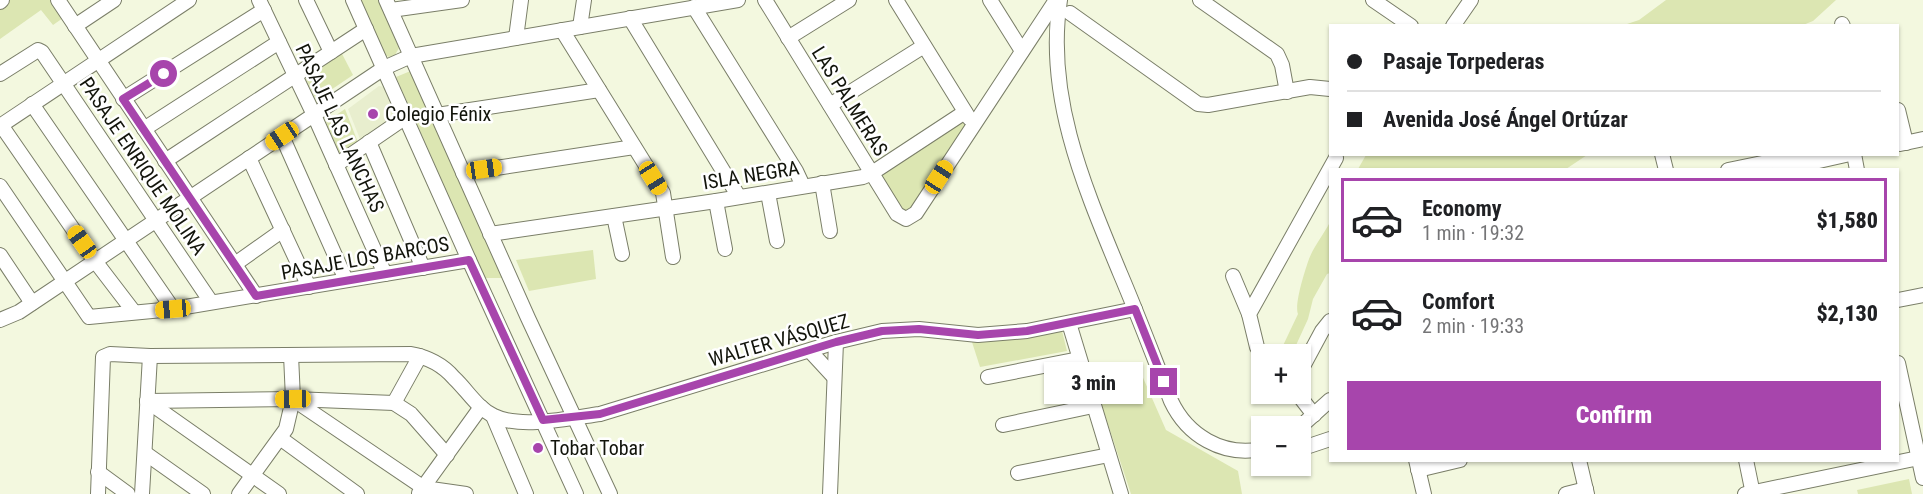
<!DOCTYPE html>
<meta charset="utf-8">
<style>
:root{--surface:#fff;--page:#f6f6f6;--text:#202124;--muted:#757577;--line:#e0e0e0;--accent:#a745ac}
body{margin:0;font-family:"Roboto Condensed",sans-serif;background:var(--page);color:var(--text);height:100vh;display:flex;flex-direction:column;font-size:22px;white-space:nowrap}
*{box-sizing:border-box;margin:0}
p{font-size:20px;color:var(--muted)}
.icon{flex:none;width:33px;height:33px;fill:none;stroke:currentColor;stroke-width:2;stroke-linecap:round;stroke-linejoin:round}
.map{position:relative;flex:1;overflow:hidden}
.panel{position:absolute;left:1329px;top:168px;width:570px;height:294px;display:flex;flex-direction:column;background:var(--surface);border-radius:0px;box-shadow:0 2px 4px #0004}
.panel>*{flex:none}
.banner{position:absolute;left:1329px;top:24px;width:570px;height:132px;border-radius:0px;box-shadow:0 2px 4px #0004;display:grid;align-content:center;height:132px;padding:0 18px;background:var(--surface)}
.tools{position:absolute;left:1251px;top:344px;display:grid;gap:12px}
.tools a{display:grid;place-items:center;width:60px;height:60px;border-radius:0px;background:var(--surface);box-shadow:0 2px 4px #0004;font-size:30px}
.end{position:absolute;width:27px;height:27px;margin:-14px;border:8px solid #a745ac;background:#fff;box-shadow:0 0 0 3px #fff}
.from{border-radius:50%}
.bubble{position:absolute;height:42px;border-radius:0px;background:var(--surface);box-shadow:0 2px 4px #0004;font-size:20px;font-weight:800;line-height:42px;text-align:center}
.car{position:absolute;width:18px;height:36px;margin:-18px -9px;border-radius:8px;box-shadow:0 0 4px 2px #0007;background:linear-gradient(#f5c518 24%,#345 0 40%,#f5c518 0 76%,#345 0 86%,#f5c518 0)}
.banner b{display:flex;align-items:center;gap:21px;height:57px;font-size:22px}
.banner b+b{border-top:2px solid var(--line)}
.banner i{width:15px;height:15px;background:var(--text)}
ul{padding:10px 0 0;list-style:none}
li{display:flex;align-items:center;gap:18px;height:84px;margin:0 12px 9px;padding:0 6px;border:3px solid transparent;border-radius:0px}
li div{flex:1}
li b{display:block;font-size:22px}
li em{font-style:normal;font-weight:800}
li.active{border-color:var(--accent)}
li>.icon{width:54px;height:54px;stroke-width:1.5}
.button{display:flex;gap:12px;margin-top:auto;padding:12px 18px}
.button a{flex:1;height:69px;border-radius:0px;background:var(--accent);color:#fff;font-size:24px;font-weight:800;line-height:69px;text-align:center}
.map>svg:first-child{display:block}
.built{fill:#e8eece}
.green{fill:#dce6b2}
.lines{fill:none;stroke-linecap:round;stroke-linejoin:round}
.minor-casing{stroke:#7a7e68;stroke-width:16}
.minor{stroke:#fff;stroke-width:14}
.route{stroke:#a745ac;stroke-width:8}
.poi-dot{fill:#a745ac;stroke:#fff;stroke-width:2}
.labels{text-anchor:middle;stroke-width:5;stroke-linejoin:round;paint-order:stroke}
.street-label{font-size:20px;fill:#12140b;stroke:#fff}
.poi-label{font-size:20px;fill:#12140b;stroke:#fff;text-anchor:start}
</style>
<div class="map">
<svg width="1923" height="494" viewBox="0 0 1923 494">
<rect width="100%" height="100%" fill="#f3f8df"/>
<!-- built -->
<polygon class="built" points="379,86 385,87 399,118 362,144 348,109"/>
<!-- green -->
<g class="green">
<polygon points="10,0 52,0 63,18 53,25 41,10 0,39 0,7"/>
<polygon points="360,0 378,0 399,48 395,55 389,57 385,55"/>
<polygon points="1666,0 1836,0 1813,21 1803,25 1624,25 1639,20"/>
<polygon points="340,50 353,75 316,100 304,75"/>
<polygon points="413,70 503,278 485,278 396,77"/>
<polygon points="345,109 359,145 341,157 326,122"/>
<polygon points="960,118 966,127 912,208 909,211 903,212 877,172"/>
<polygon points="1366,155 1366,154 1587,155 1566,169 1358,169"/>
<path d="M1330 222V273L1327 274 1313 299 1308 319 1292 354H1279L1298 314C1294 305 1305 270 1309 259 1314 246 1324 234 1330 222Z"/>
<polygon points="593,250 596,279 529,291 516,260"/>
<polygon points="1061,327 1067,351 980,367 971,339"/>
<polygon points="1137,364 1166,430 1238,471 1242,494 1131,494 1095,385 1100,365"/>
<polygon points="1909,479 1912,494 1858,494 1857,490"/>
</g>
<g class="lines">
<defs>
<g id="minor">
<polyline points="58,0 256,296"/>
<polyline points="259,0 314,115 385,274"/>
<polyline points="306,0 331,52"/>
<polyline points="353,0 469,260 576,494"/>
<polyline points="386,0 528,318 610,494"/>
<polyline points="765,0 897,214 906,219 916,213 1056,0"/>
<polyline points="896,0 969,118"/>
<polyline points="990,0 1022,51"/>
<path d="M1060 0C1045 96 1084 186 1120 273 1138 315 1154 358 1171 401 1187 435 1222 457 1262 449"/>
<polyline points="1200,0 1277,54 1282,65 1287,92"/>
<polyline points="1373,0 1411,26"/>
<polyline points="0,2 2,0"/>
<polyline points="694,7 796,171 803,186"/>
<polyline points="391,10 462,0"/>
<polyline points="1070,13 1198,104 1208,105 1310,87 1330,89"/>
<polyline points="630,18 739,197"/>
<polyline points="1842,24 1843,26"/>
<polyline points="75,26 114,0"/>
<polyline points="1453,26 1471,0"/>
<polyline points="580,27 584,0"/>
<polyline points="562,30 663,193 673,257"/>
<polyline points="516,38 521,0"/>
<polyline points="788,38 849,0"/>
<polyline points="0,74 38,50 42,52 211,302"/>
<polyline points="123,99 264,10"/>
<polyline points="32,104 173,309"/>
<polyline points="830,105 924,46"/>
<polyline points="1898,110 1906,143"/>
<polyline points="437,115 599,90"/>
<polyline points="1,125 95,261 134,312"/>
<polyline points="0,126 189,0"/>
<polyline points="144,129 279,42"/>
<polyline points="282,136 346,280"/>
<polyline points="369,142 423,268"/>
<polyline points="1900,144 1923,139"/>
<polyline points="1662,154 1666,170"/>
<polyline points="1854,154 1857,170"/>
<polyline points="249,158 309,287"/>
<polyline points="165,161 366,29"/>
<polyline points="336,165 406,117"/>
<polyline points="1728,170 1807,154"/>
<polyline points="1779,170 1850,154"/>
<polyline points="463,173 634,147"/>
<polyline points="822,183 830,231"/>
<polyline points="0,186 89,317 173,309 469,260"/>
<polyline points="768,193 777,241"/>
<polyline points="716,201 725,249"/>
<polyline points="614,216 622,254"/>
<polyline points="490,234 716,201 863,177 872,173 965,112"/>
<polyline points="0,255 32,303"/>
<polyline points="235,264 283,230"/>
<polyline points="1233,276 1249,314"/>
<polyline points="1898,300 1923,295"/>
<polyline points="0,320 19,312 384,68 411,56 738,0"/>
<polyline points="1069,323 1121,494"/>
<polyline points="810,351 834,377"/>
<polyline points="1262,355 1257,347 1249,314 1336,158"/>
<polyline points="1898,363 1923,478"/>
<polyline points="1300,372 1322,331 1330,321"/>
<polyline points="988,377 1079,359"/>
<polyline points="1297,393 1314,415"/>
<polyline points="294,400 424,488 466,494"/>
<polyline points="147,401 293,399 394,403 411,414 447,455"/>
<polyline points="147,401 279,494"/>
<polyline points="394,403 420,356"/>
<polyline points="493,416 526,494"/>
<polyline points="1003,425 1093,406"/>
<polyline points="1300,427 1330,400"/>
<polyline points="280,438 357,494"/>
<polyline points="1300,449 1330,439"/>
<polyline points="145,453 203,494"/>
<polyline points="1416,460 1424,494"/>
<polyline points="1579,460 1587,494"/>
<polyline points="1746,460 1753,494"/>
<polyline points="1418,470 1460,460"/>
<polyline points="98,472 128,494"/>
<polyline points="1018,473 1109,455"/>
<polyline points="419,493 481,407"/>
<path d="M98 494 103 357 110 354 150 356 410 354C427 357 443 365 454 378 467 390 477 408 494 416 520 429 571 418 600 414L836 342 882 331 919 329 978 335 1027 331 1135 309"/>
<polyline points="142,494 150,356"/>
<polyline points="239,494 286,429 293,399 291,355"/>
<polyline points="830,494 836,342"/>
<polyline points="1566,494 1586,489"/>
<polyline points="1745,494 1923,457"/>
</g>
</defs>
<!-- minor casing -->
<use href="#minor" class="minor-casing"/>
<!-- minor -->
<use href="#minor" class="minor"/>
</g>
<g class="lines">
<!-- route -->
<polyline class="route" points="164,74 123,99 256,296 469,260 543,420 600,414 836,342 882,331 919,329 978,335 1027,331 1135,309 1164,382"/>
</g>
<!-- markers -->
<g class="poi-dot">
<circle cx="373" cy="114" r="6"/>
<circle cx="538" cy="448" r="6"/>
</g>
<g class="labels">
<!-- street labels -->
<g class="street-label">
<text transform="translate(850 101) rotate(58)" y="7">LAS PALMERAS</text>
<text transform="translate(340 128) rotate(65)" y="7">PASAJE LAS LANCHAS</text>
<text transform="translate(143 166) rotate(56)" y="7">PASAJE ENRIQUE MOLINA</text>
<text transform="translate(751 175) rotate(-9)" y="7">ISLA NEGRA</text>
<text transform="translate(365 258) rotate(-10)" y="7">PASAJE LOS BARCOS</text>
<text transform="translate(779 340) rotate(-16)" y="7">WALTER VÁSQUEZ</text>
</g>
<!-- poi labels -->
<g class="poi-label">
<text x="385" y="121">Colegio Fénix</text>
<text x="550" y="455">Tobar Tobar</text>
</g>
</g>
</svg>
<div class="tools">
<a>+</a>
<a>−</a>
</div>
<i class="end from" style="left:164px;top:74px"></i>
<i class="end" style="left:1164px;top:382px"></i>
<div class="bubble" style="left:1044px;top:362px;width:99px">3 min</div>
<i class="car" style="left:282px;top:136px;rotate:236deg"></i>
<i class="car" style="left:484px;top:169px;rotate:82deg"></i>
<i class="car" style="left:939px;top:177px;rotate:33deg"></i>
<i class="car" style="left:653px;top:178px;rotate:148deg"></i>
<i class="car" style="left:82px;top:242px;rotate:325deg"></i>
<i class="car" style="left:173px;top:309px;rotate:265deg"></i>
<i class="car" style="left:293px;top:399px;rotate:269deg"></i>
<div class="banner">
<b><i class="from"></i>Pasaje Torpederas</b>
<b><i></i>Avenida José Ángel Ortúzar</b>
</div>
<section class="panel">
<ul>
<li class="active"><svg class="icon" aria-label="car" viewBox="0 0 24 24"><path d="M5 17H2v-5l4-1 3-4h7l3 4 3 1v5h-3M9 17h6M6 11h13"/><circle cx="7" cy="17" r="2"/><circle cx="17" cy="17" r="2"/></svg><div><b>Economy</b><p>1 min · 19:32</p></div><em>$1,580</em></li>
<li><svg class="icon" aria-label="car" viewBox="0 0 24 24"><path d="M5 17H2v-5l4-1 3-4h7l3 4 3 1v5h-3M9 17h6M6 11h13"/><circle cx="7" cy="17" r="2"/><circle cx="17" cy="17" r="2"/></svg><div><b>Comfort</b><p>2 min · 19:33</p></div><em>$2,130</em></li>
</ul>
<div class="button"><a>Confirm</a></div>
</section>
</div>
